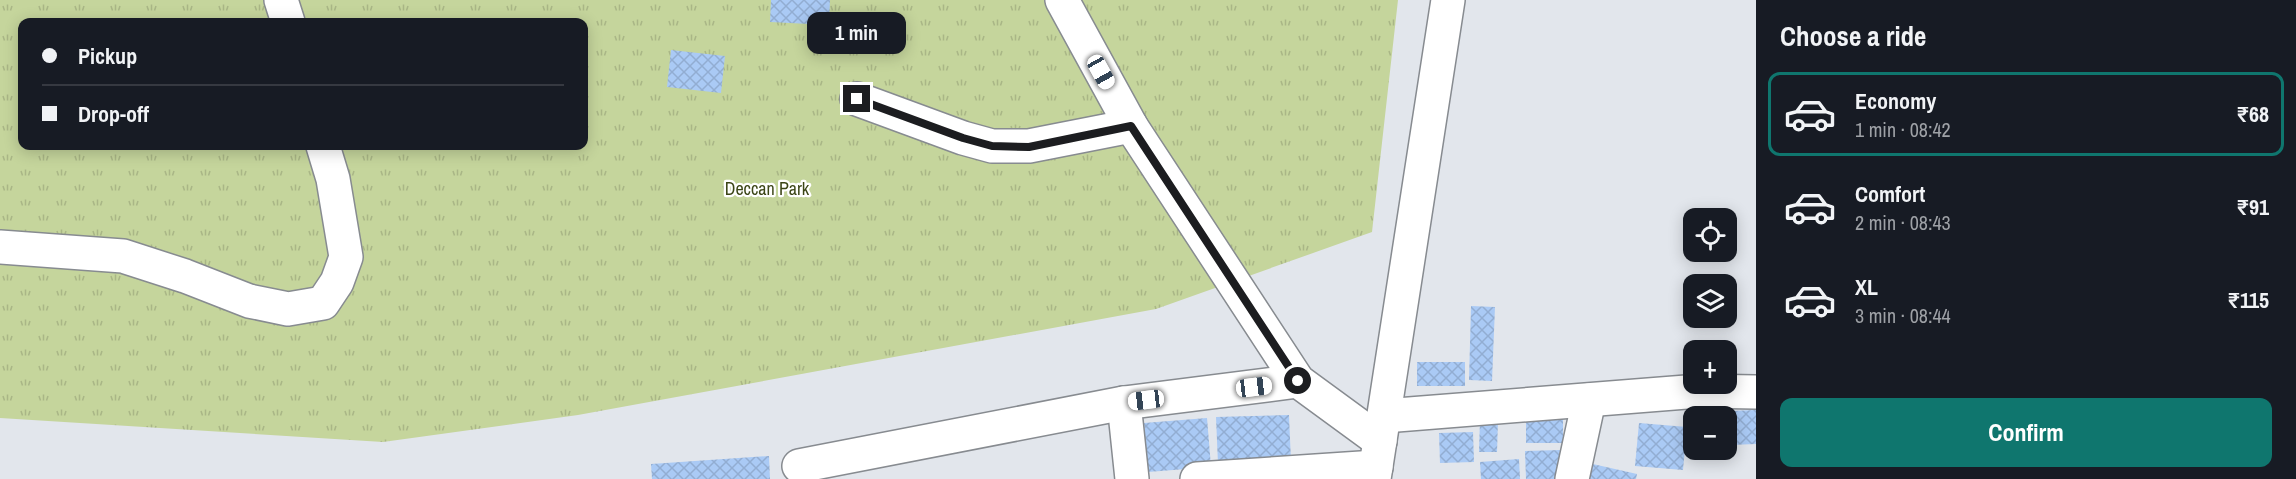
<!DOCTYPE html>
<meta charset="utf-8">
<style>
:root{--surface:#171b24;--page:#242831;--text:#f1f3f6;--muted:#9ea1a6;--line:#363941;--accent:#0f766e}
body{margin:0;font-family:"Archivo Narrow",sans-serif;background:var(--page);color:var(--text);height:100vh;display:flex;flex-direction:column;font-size:22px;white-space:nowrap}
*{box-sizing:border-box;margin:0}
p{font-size:20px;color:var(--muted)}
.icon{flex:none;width:33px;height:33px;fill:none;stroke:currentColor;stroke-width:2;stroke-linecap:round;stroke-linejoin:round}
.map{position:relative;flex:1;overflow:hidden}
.side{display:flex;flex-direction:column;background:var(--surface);width:540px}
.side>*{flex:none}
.banner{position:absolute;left:18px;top:18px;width:570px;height:132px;border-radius:12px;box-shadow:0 3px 15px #0003;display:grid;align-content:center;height:132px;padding:0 24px;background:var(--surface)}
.tools{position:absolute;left:1683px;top:208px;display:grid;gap:12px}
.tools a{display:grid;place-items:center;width:54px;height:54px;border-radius:12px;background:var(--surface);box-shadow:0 3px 15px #0003;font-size:30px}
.end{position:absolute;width:27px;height:27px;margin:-14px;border:8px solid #1c1d20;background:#fff;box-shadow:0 0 0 3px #fff}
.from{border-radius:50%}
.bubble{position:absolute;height:42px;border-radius:12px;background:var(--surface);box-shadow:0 3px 15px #0003;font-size:20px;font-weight:700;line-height:42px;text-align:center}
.car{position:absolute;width:18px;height:36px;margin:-18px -9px;border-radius:8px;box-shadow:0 0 4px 2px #0007;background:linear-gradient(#fff 24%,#345 0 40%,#fff 0 76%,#345 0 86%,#fff 0)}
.banner b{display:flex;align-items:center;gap:21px;height:57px;font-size:22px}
.banner b+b{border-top:2px solid var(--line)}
.banner i{width:15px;height:15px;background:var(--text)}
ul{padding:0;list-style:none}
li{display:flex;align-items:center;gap:18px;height:84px;margin:0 12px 9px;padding:0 12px;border:3px solid transparent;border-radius:12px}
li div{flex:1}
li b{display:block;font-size:22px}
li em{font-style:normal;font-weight:700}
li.on{border-color:var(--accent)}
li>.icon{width:54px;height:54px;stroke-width:1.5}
h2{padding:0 24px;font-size:27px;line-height:72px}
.cta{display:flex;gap:12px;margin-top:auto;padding:12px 24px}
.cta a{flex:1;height:69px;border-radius:12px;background:var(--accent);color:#fff;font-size:24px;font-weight:700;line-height:69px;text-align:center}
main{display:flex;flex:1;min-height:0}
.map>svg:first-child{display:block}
.park{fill:url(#park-tufts);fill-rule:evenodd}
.building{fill:url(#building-cross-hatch)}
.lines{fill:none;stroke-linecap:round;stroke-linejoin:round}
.minor-casing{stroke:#878b90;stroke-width:36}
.minor{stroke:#fff;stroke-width:33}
.route{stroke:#1c1d20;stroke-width:8}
.labels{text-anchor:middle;stroke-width:4.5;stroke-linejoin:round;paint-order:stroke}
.park-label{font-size:18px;fill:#3b4516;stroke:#fff}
</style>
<main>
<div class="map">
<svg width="1756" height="479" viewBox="0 0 1756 479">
<defs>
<pattern id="park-tufts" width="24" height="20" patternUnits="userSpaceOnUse" patternTransform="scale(1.5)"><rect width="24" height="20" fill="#c5d59c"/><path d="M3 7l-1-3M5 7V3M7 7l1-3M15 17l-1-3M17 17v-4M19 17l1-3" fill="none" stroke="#a9b686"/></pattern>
<pattern id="building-cross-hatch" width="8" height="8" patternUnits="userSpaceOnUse" patternTransform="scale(1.5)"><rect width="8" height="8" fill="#aacaf5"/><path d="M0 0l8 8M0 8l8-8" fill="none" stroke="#92add2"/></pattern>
</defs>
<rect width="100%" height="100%" fill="#e2e6ec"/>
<!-- park -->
<path class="park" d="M0 0H1398L1372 232 1156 309 578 415 383 442 0 418ZM22 22H584V146H22Z"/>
<!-- building -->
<g class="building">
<polygon points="771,0 830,0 829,25 770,22"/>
<polygon points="671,50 725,56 721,93 667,87"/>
<polygon points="1471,306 1495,307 1492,381 1469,380"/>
<rect x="1417" y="362" width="48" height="24"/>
<polygon points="1756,410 1756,444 1730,445 1729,411"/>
<polygon points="1289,415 1291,462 1218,464 1216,417"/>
<rect x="1526" y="416" width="37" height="27"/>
<polygon points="1207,418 1211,467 1148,472 1144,423"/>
<polygon points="1480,419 1498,420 1497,452 1479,452"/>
<polygon points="1639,423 1687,427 1683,470 1635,466"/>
<polygon points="1473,432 1474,462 1440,463 1439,433"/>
<polygon points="1560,450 1561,479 1526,479 1525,451"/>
<polygon points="769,456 770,479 652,479 651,464"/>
<polygon points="1519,459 1520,479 1481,479 1480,462"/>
<polygon points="1584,462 1637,474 1636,479 1580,479"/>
</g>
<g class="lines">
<defs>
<g id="minor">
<polyline points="281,0 288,22"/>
<polyline points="1062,0 1131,126 1298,381 1380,441"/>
<polyline points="857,99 963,138 992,146 1029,146 1131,126"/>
<polyline points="0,247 123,256 185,276 249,301 288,309 323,303 337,282 346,257 333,179 323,146"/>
<polyline points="1124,403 1132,479"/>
<polyline points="1384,416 1699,391 1756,392"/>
<polyline points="799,466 1124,403 1298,381"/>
<polyline points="1197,479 1376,467"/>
<polyline points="1374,479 1448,0"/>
<polyline points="1572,479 1589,400"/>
</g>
</defs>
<!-- minor casing -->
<use href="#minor" class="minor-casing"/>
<!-- minor -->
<use href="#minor" class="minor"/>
</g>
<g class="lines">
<!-- route -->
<polyline class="route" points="857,99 963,138 992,146 1029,147 1131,126 1298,381"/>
</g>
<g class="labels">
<!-- park labels -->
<g class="park-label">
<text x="767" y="195">Deccan Park</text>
</g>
</g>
</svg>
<div class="tools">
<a><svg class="icon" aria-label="locate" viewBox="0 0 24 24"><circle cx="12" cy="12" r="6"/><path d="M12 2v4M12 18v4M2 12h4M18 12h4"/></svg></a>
<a><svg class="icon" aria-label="layers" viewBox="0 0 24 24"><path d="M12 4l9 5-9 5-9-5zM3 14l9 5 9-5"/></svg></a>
<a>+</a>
<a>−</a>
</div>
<i class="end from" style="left:1298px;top:381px"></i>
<i class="end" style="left:857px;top:99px"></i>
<div class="bubble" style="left:807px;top:12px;width:99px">1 min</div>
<i class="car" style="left:1101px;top:72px;rotate:151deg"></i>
<i class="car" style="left:1254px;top:387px;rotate:83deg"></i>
<i class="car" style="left:1146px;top:400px;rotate:263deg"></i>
<div class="banner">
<b><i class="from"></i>Pickup</b>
<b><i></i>Drop-off</b>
</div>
</div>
<section class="side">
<h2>Choose a ride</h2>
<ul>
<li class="on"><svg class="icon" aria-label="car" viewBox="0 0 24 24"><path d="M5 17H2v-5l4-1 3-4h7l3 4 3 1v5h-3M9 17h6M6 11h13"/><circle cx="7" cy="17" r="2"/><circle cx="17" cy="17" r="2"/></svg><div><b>Economy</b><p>1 min · 08:42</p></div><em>₹68</em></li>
<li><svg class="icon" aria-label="car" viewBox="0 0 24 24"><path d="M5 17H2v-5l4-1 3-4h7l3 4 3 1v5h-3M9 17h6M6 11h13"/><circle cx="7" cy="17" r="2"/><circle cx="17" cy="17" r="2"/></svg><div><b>Comfort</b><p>2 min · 08:43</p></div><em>₹91</em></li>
<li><svg class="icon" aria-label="car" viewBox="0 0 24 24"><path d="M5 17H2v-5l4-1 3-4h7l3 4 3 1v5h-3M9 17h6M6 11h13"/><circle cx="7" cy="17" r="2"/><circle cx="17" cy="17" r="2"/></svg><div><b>XL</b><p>3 min · 08:44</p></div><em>₹115</em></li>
</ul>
<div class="cta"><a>Confirm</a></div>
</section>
</main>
